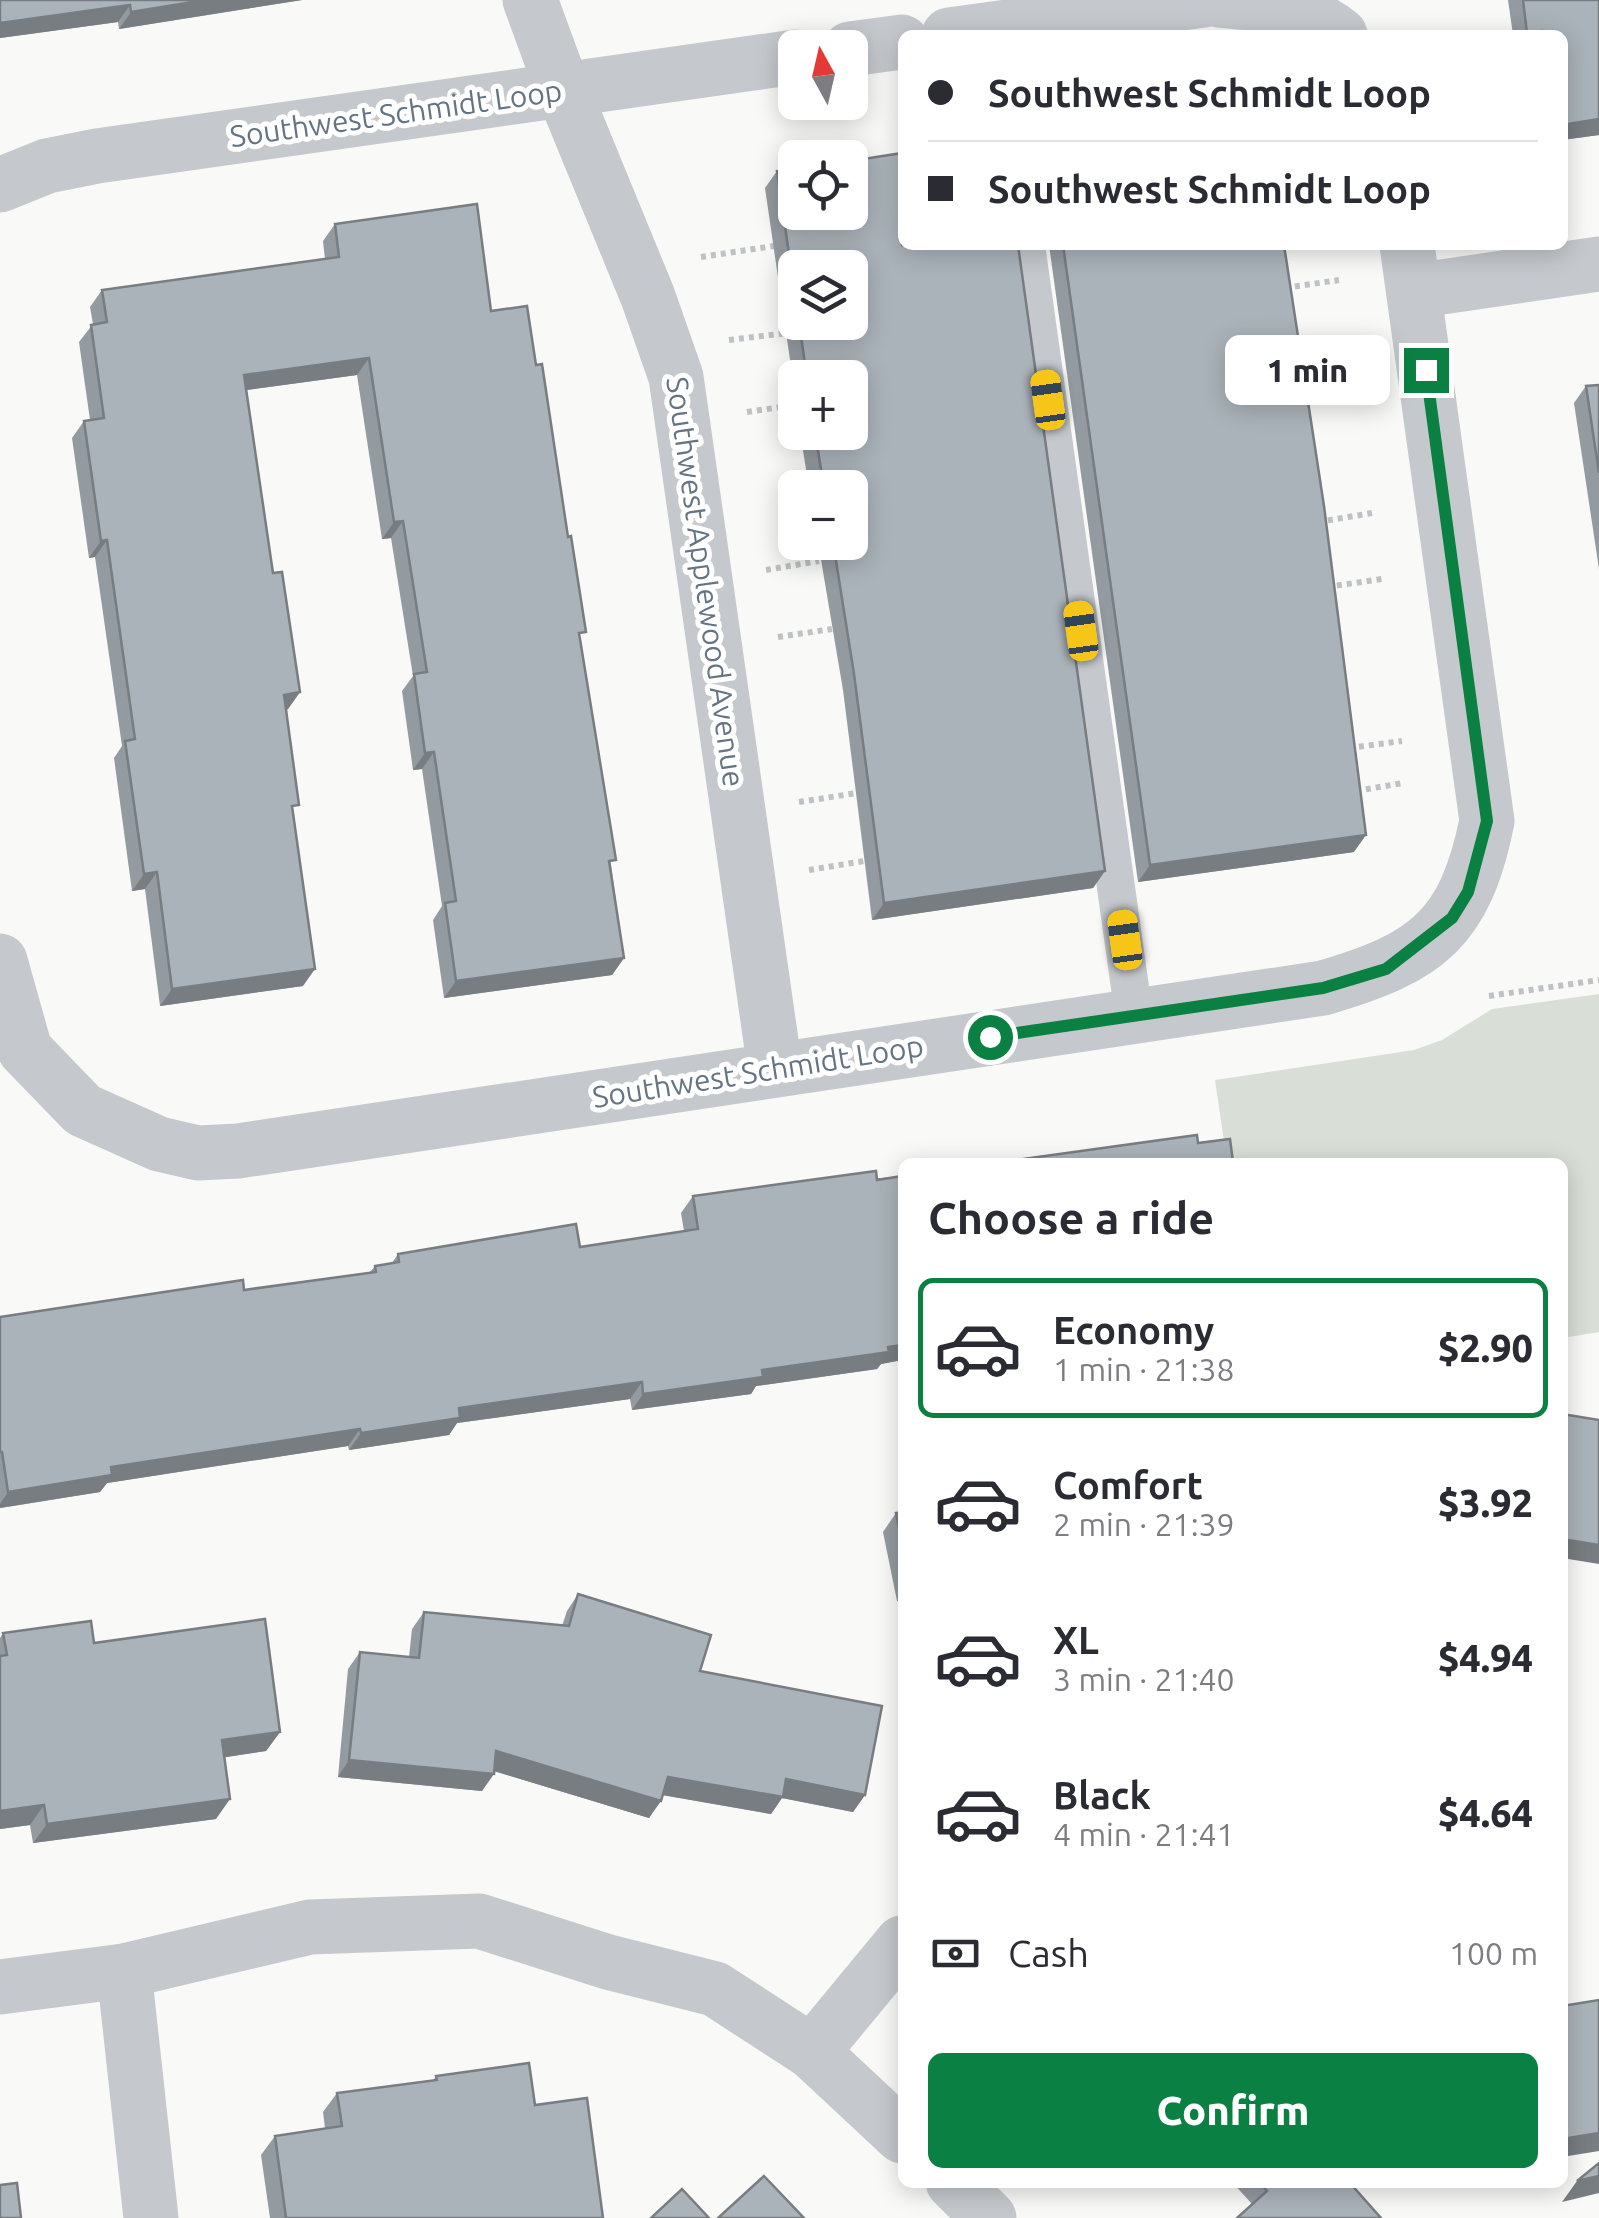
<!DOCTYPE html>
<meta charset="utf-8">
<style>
:root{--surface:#fff;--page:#f7f7f7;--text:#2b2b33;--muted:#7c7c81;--line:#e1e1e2;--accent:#0b8043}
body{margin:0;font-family:Ubuntu,sans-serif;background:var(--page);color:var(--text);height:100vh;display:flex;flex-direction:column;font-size:38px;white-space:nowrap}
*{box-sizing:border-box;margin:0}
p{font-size:32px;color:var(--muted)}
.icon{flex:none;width:55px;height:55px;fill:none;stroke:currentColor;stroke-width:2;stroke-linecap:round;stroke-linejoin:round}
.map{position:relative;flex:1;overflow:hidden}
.side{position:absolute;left:898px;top:1158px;width:670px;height:1030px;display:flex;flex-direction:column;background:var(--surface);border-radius:15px;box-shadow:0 5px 25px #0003}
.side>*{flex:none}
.hud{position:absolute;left:898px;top:30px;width:670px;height:220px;border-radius:15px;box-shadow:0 5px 25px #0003;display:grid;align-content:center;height:220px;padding:0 30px;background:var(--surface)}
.needle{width:65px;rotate:352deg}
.controls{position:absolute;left:778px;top:30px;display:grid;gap:20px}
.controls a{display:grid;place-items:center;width:90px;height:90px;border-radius:15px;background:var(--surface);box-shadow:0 5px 25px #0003;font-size:50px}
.end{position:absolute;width:45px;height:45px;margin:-22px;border:12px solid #0b8043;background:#fff;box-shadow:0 0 0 5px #fff}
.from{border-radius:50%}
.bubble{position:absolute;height:70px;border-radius:15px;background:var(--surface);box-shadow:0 5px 25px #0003;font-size:32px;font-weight:800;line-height:70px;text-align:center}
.car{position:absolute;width:30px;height:60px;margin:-30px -15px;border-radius:12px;box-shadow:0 0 8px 2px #0007;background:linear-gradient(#f5c518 24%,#345 0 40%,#f5c518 0 76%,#345 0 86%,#f5c518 0)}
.hud b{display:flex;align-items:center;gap:35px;height:95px;font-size:38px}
.hud b+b{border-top:2px solid var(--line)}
.hud i{width:25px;height:25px;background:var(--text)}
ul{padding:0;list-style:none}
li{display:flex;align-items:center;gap:30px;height:140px;margin:0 20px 15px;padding:0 10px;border:5px solid transparent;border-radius:15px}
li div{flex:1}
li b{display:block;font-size:38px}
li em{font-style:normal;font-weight:800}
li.current{border-color:var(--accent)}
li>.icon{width:90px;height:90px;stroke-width:1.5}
h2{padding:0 30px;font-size:45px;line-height:120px}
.pay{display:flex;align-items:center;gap:25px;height:110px;padding:0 30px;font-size:38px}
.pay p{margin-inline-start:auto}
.action{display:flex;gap:20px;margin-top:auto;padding:20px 30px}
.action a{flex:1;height:115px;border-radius:15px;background:var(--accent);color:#fff;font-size:40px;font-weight:800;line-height:115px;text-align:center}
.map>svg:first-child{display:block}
.green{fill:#d9dfd6}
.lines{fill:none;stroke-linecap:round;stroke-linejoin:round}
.path{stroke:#bfc1c4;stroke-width:6;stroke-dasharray:5 5;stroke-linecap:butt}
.lane{stroke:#c5c9cd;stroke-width:38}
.street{stroke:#c5c9cd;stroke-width:55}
.wall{fill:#939aa0;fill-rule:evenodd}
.shaded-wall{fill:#787d82}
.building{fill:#abb3ba;stroke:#787d82;stroke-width:2.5}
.route{stroke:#0b8043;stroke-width:12}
.labels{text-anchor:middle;stroke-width:10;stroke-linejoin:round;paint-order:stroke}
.street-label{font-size:30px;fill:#647483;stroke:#fff}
</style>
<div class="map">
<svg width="1599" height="2218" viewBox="0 0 1599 2218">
<rect width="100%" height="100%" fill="#f9faf7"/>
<!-- green -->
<polygon class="green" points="1599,994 1599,1332 1563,1338 1562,1162 1227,1162 1215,1080 1414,1050 1442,1040 1492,1009"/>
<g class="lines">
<!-- path -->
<g class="path">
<polyline points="701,257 774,246"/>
<polyline points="1285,288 1339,280"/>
<polyline points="729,340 787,333"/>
<polyline points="1295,359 1349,351"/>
<polyline points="747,412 795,405"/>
<polyline points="1318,522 1372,513"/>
<polyline points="766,570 819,561"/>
<polyline points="1327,587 1382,579"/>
<polyline points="778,637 832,629"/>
<polyline points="1349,748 1402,741"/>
<polyline points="1356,791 1403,783"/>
<polyline points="799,802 857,793"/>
<polyline points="809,870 864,861"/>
<polyline points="1489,996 1599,980"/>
</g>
<!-- lane -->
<polyline class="lane" points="1026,245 1134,1016"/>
<!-- street -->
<g class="street">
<polyline points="530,0 563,90 648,297 676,377 775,1069"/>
<path d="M1219 0C1261 4 1307 7 1340 35"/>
<polyline points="949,35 1204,0"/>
<polyline points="850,49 902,42"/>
<polyline points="0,185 47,166 97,156 795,57"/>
<polyline points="1414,291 1599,264"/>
<path d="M0 961 25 1050 83 1110 159 1144 198 1153 238 1151 1323 988C1427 958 1465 929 1487 821L1407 245"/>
<polyline points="124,1971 151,2218"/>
<polyline points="0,1987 124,1971 310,1927 479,1921 608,1962 715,1989 812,2052 902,2136"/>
<polyline points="812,2052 902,1943"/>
<polyline points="953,2182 989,2218"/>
</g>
</g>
<!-- wall -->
<g class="wall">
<polygon points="0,0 302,0 119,29 118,22 0,38"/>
<polygon points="1508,0 1599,0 1599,135 1562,140 1562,35 1513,35"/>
<path d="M902 153V245H1018L1105 871 1093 888 872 920 843 690 818 542H850V488H809L800 432H850V378H795V394L765 188 777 171 795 169V212H850V161ZM795 268H850V322H795Z"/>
<polygon points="335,224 491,311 580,641 624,958 612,975 444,998 433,920 442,906 422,769 413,770 402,691 413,676 391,538 382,539 357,375 246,390 273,573 300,692 288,709 286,710 303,986 160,1006 145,889 132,891 114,758 122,746 95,557 89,558 72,438 84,421 90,420 79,342 93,324 90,307 102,290 325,259 323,241"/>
<polygon points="1049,245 1284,245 1354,852 1138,882"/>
<polygon points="1599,385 1599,569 1574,403 1586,386"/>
<polygon points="902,1176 902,1360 881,1364 877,1369 756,1386 751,1394 632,1410 630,1399 457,1423 449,1435 349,1450 348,1446 107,1483 100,1492 0,1508 0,1317 244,1290 370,1272 375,1266 392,1263 398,1254 580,1247 684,1231 681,1213 693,1196"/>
<polygon points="902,1512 902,1601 897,1601 883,1532 896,1513"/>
<polygon points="578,1594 700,1671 865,1795 853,1812 782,1798 771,1814 663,1795 649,1818 494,1771 482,1791 338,1777 348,1669 360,1652 409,1657 412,1629 424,1612 562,1626 567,1611"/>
<polygon points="3,1633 94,1643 280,1732 266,1751 224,1757 216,1819 33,1843 30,1825 0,1829 0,1638"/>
<polygon points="436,2076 535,2105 603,2218 270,2218 261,2155 275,2136 325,2128 323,2112 337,2093 433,2081"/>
<polygon points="1232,2182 1349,2182 1252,2204"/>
</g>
<!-- shaded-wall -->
<g class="shaded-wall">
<polygon points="205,0 302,0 119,29 131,12"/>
<polygon points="130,5 118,22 0,38 0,23"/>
<polygon points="1599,119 1599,135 1562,140 1562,125"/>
<polygon points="369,358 357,375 232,392 244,375"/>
<polygon points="403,521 391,538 382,539 394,522"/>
<polygon points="107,540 95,557 89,558 101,541"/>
<polygon points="300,692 288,709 272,712 284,695"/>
<polygon points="434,752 422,769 413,770 425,753"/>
<polygon points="1366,835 1354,852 1138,882 1150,865"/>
<polygon points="1105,871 1093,888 872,920 884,903"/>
<polygon points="157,872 145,889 132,891 144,874"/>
<polygon points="624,958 612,975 444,998 456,981"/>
<polygon points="315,969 303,986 160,1006 172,989"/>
<polygon points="902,1345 902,1360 881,1364 877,1369 756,1386 751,1394 632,1410 643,1394 762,1370"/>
<polygon points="642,1382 630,1399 457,1423 449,1435 349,1450 361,1433 459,1408"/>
<polygon points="360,1429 348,1446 107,1483 100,1492 0,1508 0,1504 8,1492 111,1467"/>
<polygon points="1562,1539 1599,1545 1599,1564 1562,1558"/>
<polygon points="280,1732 266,1751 208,1760 222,1740"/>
<polygon points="496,1751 661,1801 649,1818 484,1768"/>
<polygon points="349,1760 494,1774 482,1791 338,1777"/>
<polygon points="668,1777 786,1779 865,1795 853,1812 782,1798 771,1814 656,1794"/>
<polygon points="230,1799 216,1819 33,1843 47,1824"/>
<polygon points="44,1805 30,1825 0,1829 0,1811"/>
<polygon points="1599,2133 1599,2151 1562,2157 1562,2139"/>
<polygon points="1599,2176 1599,2193 1562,2202 1577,2181"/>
</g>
<!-- building -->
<g class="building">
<polygon points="0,0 205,0 131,12 130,5 0,23"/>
<polygon points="1523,0 1599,0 1599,119 1562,125 1562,35 1542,35 1542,31 1527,33"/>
<polygon points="902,153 902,245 1018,245 1105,871 884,903 854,674 833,542 850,542 850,488 824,488 815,432 850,432 850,378 807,378 799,322 850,322 850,268 795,268 795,295 777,171 795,169 795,212 850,212 850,161"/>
<polygon points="477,204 491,311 527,306 536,365 542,364 568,537 571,536 586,632 579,633 616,860 609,861 624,958 456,981 445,903 456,901 434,752 425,753 414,674 427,672 403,521 394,522 369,358 244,375 273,573 282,572 300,692 284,695 299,805 292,806 315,969 172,989 157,872 144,874 125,741 135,739 107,540 101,541 84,421 104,418 91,325 107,322 102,290 339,257 335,224"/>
<polygon points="1063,245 1284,245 1324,506 1366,835 1150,865"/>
<polygon points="1599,385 1599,473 1586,386"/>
<polygon points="1197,1135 1198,1143 1230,1139 1233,1162 1001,1162"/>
<polygon points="876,1171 877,1180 902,1176 902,1345 888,1347 889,1352 762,1370 763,1377 643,1394 642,1382 459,1408 460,1418 361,1433 360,1429 111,1467 112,1475 8,1492 2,1452 0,1452 0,1317 243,1280 244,1290 376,1272 375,1266 399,1262 398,1254 576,1224 580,1247 698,1229 693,1196"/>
<polygon points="1562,1414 1599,1420 1599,1545 1562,1539"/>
<polygon points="902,1512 902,1543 896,1513"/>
<polygon points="578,1594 711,1635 700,1671 882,1706 865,1795 786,1779 783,1797 668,1777 661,1801 496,1751 494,1774 349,1760 360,1652 419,1658 424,1612 569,1626"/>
<polygon points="265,1619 280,1732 222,1740 230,1799 47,1824 44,1805 0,1811 0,1656 7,1655 3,1633 91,1621 94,1643"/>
<polygon points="1599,2000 1599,2133 1562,2139 1562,2006"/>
<polygon points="529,2063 535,2105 587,2098 603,2218 286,2218 275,2136 342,2126 337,2093 437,2080 436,2076"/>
<polygon points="1599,2163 1599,2176 1577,2181"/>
<polygon points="764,2176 804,2218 718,2218"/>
<polygon points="1259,2182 1349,2182 1381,2218 1237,2218 1267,2191"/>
<polygon points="17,2183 21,2218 0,2218 0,2185"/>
<polygon points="682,2189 709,2218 651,2218"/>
</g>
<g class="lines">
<!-- route -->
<polyline class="route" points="990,1037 1323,988 1386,969 1452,918 1468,892 1487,821 1426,370"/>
</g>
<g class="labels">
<!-- street labels -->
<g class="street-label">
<text transform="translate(396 114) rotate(-8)" y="10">Southwest Schmidt Loop</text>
<text transform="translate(705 582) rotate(82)" y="10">Southwest Applewood Avenue</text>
<text transform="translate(758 1072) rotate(-9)" y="10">Southwest Schmidt Loop</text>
</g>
</g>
</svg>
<div class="controls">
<a><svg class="needle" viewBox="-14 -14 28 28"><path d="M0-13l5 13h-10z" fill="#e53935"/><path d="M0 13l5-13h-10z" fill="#7c7c81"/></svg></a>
<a><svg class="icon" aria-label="locate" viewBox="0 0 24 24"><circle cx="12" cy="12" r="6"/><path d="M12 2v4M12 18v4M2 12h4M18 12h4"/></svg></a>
<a><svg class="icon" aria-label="layers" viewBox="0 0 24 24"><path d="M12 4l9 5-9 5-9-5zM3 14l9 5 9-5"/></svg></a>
<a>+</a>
<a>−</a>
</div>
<i class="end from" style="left:990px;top:1037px"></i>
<i class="end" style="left:1426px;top:370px"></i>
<div class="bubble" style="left:1225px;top:335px;width:165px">1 min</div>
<i class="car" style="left:1048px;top:400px;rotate:352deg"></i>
<i class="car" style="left:1081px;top:631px;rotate:352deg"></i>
<i class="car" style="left:1125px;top:940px;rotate:352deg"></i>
<div class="hud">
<b><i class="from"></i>Southwest Schmidt Loop</b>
<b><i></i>Southwest Schmidt Loop</b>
</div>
<section class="side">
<h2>Choose a ride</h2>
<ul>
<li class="current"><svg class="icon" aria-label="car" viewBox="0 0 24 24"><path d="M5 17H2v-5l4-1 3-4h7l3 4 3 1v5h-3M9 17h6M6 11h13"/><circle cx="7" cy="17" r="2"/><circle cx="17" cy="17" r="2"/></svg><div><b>Economy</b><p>1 min · 21:38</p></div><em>$2.90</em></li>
<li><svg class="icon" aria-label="car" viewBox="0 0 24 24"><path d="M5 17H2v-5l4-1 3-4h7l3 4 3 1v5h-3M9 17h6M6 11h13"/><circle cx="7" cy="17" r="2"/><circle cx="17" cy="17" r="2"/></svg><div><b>Comfort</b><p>2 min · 21:39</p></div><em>$3.92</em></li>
<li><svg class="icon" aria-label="car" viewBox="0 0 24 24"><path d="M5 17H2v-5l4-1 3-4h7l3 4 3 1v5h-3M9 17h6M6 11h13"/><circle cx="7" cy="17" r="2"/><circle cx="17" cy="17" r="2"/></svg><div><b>XL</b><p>3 min · 21:40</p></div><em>$4.94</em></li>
<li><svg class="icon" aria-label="car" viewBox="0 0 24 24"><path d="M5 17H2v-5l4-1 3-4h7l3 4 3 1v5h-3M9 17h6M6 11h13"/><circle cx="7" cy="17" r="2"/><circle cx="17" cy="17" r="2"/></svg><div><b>Black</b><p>4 min · 21:41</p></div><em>$4.64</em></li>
</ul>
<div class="pay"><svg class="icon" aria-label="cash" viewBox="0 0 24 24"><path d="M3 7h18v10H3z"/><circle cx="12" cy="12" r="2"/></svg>Cash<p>100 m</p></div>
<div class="action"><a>Confirm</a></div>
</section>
</div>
